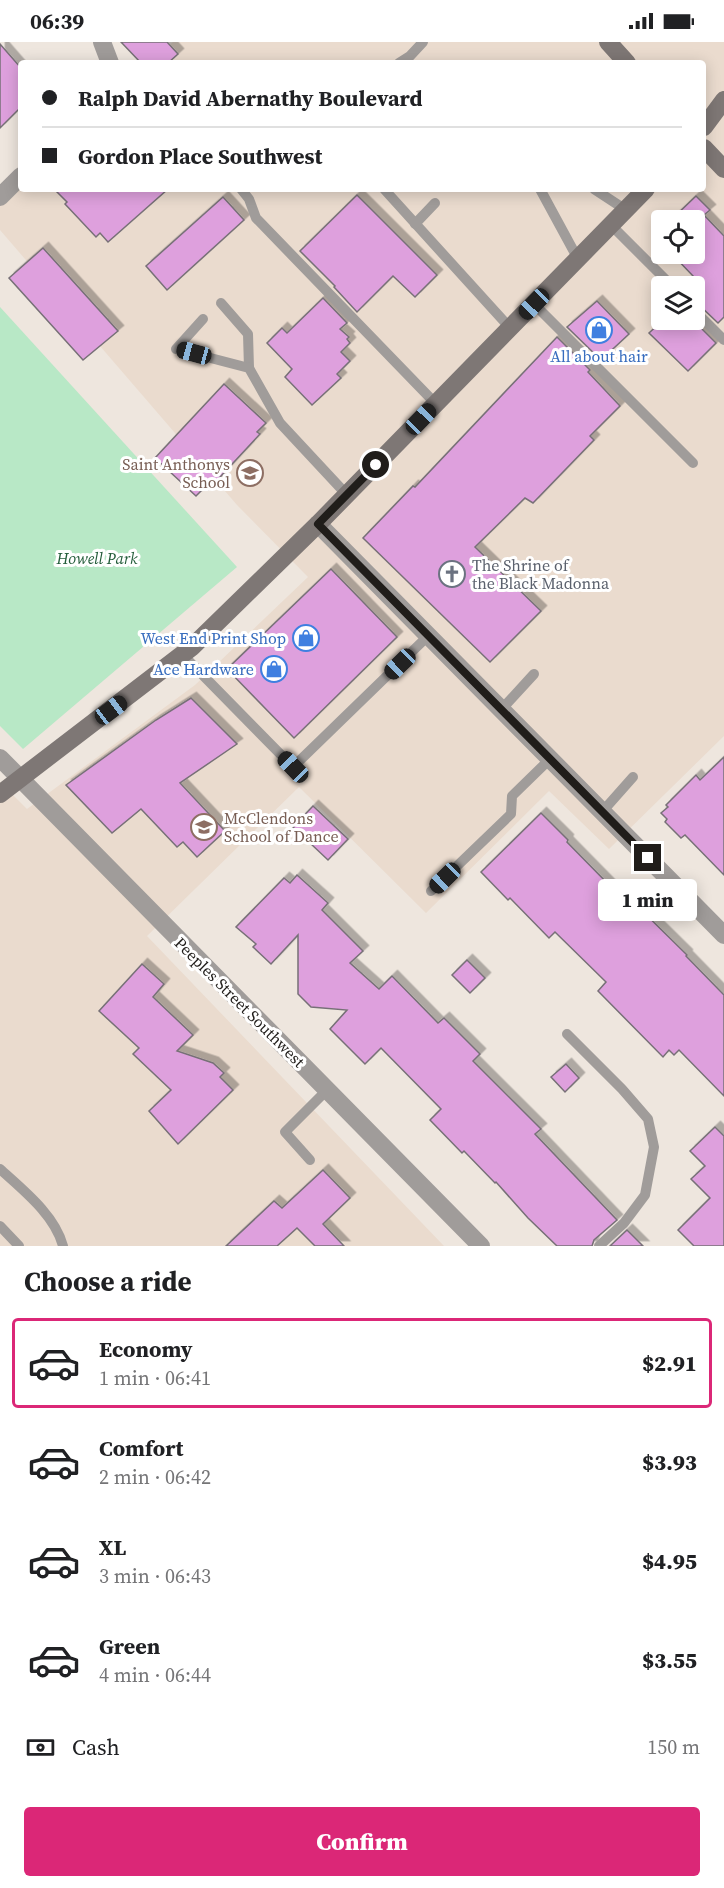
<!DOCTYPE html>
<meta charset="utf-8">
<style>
:root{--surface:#fff;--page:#f2f2f2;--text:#202124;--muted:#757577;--line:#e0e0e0;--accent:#db2777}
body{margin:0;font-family:"Source Serif 4",serif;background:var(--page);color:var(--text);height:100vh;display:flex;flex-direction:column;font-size:22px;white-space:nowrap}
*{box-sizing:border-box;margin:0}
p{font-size:20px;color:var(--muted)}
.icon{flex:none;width:33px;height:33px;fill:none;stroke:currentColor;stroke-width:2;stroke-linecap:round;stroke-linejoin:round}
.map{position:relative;height:1204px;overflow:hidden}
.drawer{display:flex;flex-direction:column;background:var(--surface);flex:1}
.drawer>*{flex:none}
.top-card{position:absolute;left:18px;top:18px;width:688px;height:132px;border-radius:6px;box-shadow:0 3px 15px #0003;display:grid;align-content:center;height:132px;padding:0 24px;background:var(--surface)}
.controls{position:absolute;left:651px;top:168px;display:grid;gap:12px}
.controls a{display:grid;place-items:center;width:54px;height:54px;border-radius:6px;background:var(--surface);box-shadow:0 3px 15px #0003;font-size:30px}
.end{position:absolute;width:27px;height:27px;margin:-14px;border:8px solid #201d1a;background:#fff;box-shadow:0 0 0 3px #fff}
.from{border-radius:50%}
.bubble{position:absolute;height:42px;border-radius:6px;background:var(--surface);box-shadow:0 3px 15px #0003;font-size:20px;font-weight:800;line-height:42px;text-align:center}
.car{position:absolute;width:18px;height:36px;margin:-18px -9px;border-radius:8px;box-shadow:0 0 4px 2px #0007;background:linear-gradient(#222 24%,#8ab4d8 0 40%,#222 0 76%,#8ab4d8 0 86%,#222 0)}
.top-card b{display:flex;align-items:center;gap:21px;height:57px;font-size:22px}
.top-card b+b{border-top:2px solid var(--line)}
.top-card i{width:15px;height:15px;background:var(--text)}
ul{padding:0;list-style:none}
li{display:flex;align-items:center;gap:18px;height:90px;margin:0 12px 9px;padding:0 12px;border:3px solid transparent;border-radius:6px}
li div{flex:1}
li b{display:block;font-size:22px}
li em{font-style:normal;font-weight:800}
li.selected{border-color:var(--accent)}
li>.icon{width:54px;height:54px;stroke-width:1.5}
h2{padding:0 24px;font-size:27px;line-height:72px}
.pay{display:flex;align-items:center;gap:15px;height:66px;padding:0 24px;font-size:22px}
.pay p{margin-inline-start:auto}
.action{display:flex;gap:12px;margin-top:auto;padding:12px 24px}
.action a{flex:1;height:69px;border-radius:6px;background:var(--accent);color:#fff;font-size:24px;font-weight:800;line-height:69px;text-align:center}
.status{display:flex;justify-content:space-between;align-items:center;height:42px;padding:0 30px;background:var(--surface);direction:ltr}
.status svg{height:16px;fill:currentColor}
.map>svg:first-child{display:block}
.built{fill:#eadbce;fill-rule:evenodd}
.green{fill:#b8e8c6}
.building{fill:#dea0dd;stroke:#777077;stroke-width:1.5;filter:url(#shadow)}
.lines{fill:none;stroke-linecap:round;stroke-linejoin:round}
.lane{stroke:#a09c9a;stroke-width:10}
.street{stroke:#a09c9a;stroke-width:18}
.secondary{stroke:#7e7775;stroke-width:18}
.route{stroke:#201d1a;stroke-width:8}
.labels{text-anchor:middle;stroke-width:6;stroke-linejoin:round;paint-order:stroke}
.shop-label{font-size:16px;fill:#366cbe;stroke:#fff;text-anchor:end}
.education-label{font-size:16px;fill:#785e54;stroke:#fff;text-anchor:end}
.park-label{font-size:16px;font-style:italic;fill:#225c39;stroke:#fff}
.worship-label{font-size:16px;fill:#5b616d;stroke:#fff;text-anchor:start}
.street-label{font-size:16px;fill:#201d1a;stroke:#fff}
</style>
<div class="status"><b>06:39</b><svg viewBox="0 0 49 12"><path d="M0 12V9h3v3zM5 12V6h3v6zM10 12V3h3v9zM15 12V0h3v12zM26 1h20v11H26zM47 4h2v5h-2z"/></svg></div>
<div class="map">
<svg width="724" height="1204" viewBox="0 0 724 1204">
<defs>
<filter id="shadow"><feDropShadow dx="5.5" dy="-5.5" stdDeviation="0" flood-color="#0004"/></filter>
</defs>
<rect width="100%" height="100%" fill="#eee6de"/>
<!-- built -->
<path class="built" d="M173 0H724V694L609 807 549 749 426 871 299 745 147 894 444 1204H0V740L27 767 195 643 308 535 237 463 0 188V156L21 137V147H704V21H150ZM662 178H694V212H662ZM662 244H694V278H662Z"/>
<!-- green -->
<polygon class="green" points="0,265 237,525 23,707 0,684"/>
<!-- building -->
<g class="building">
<polygon points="121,0 167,0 178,12 168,21 141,21"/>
<polygon points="0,2 21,26 21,65 0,86"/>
<polygon points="54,147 168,147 108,200 100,191 96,195 65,162 67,160"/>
<polygon points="357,153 437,233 415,255 393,234 357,270 334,245 335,244 300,209"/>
<polygon points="696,154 710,168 704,173 724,194 724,275 718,281 699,263 694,261 694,235 672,212 694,212 694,178 671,178"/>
<polygon points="223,155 244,178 167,248 146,224"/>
<polygon points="43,206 118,289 83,318 9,236"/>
<polygon points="323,256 347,281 340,287 349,295 347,297 350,301 341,310 350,319 337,332 341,336 312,363 285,335 292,327 267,301 282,286 287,291"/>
<polygon points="597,259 629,292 601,318 567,285"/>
<polygon points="663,278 693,278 716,301 688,329 649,291"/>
<polygon points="557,295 590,328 588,330 620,364 590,394 594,398 533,461 525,456 475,505 541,569 490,620 363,496 413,444 415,445"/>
<polygon points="224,342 266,381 257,390 260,392 208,448 205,445 196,454 155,416"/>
<polygon points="331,527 397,595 294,696 227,627"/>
<polygon points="191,656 237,702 180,741 225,789 197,815 183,800 177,805 141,767 112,791 66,743 156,678"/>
<polygon points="724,715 724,833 685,793 681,796 665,780 667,777 661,771 668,765 666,763 696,733 700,738"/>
<polygon points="313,764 348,797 328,818 293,785"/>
<polygon points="541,771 568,798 567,800 616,850 620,847 687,913 686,914 724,953 724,1054 679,1008 674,1013 669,1008 663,1015 598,949 606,940 555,890 549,896 510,856 508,858 481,830"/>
<polygon points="297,833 328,861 322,868 363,909 350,921 379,947 392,934 438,981 444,976 480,1012 473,1019 541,1087 535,1092 617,1178 594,1198 592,1204 557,1204 528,1176 496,1140 495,1141 464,1109 462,1111 430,1078 441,1067 381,1006 365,1022 330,987 347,968 311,965 298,952 298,893 271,922 253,905 256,902 236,885 284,836 290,841"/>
<polygon points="467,918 485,936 470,951 452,933"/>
<polygon points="142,922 164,942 153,955 193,993 177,1009 213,1021 224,1031 220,1035 233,1048 178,1102 149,1069 171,1048 133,1012 139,1006 99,969"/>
<polygon points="566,1022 579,1036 565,1050 551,1035"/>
<polygon points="715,1085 724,1094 724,1204 694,1204 678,1188 710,1156 691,1137 705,1124 690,1109"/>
<polygon points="323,1128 350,1156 323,1182 344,1204 315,1204 297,1186 277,1204 226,1204 274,1159 282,1166"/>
<polygon points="627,1188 643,1204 610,1204"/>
</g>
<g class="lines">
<!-- lane -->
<g class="lane">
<polyline points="399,21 410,14 423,0"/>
<polyline points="241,147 249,157 256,176 436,362"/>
<polyline points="384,147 510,286"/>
<polyline points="540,147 578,217"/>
<polyline points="594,147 626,168"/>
<polyline points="415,182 435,161"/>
<polyline points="611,183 672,244"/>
<polyline points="221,261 248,292 249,326"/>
<polyline points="534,262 693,421"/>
<polyline points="694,268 724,298"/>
<polyline points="203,277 176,307 249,326 280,381 347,453"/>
<polyline points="183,613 293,725 428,594"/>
<polyline points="501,668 534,632"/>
<polyline points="602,770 633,735"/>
<polyline points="431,849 511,772 512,754 550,717"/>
<polyline points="567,992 622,1047 648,1077 654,1105 645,1153 624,1181 599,1204"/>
<polyline points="310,1118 285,1090 327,1048"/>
<path d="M0 1127C23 1148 55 1173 63 1204"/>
<polyline points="0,1184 19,1204"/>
</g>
<!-- street -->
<g class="street">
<polyline points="102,0 110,21"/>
<polyline points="0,155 21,134"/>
<polyline points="318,482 724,893"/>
<polyline points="0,716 481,1204"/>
</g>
<!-- secondary -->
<g class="secondary">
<polyline points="608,0 627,21"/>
<polyline points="704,85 724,58"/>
<polyline points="704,106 724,127"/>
<polyline points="0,752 192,605 318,482 646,147"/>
</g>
</g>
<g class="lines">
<!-- route -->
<polyline class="route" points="376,423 318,482 648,816"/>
</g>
<!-- icons -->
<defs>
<symbol id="shop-ring" viewBox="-11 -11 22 22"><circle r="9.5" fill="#fff" stroke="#3f7fe0" stroke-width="1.5"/><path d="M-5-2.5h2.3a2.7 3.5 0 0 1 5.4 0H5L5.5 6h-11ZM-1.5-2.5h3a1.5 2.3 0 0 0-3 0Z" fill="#3f7fe0"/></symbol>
<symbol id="school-ring" viewBox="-11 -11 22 22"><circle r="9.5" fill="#fff" stroke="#8d6e63" stroke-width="1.5"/><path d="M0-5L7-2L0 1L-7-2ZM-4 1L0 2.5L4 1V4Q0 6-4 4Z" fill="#8d6e63"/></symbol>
<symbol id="church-ring" viewBox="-11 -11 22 22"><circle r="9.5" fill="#fff" stroke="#6b7280" stroke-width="1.5"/><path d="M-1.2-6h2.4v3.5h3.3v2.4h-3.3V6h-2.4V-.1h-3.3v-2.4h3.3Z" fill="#6b7280"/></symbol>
</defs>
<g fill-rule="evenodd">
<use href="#shop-ring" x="584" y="273" width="30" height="30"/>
<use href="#school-ring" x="235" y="416" width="30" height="30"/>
<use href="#church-ring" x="437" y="517" width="30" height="30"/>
<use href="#shop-ring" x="291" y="581" width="30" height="30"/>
<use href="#shop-ring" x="259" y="612" width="30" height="30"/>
<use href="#school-ring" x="189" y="770" width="30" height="30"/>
</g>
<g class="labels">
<!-- shop labels -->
<g class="shop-label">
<text x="599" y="320" text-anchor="middle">All about hair</text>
<text x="286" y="602">West End Print Shop</text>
<text x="254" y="633">Ace Hardware</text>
</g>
<!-- education labels -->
<g class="education-label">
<text x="230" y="428">Saint Anthonys<tspan x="230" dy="18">School</tspan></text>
<text x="224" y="782" text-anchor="start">McClendons<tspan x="224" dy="18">School of Dance</tspan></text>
</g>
<!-- park labels -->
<g class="park-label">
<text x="97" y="522">Howell Park</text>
</g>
<!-- worship labels -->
<g class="worship-label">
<text x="472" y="529">The Shrine of<tspan x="472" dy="18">the Black Madonna</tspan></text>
</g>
<!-- street labels -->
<g class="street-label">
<text transform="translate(240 960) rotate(45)" y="6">Peeples Street Southwest</text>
</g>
</g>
</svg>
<div class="controls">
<a><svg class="icon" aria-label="locate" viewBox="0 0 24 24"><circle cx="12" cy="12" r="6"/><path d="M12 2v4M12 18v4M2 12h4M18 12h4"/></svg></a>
<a><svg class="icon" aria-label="layers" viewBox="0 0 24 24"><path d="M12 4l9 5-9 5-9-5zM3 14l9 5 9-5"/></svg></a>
</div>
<i class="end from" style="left:376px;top:423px"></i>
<i class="end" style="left:648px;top:816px"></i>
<div class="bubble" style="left:598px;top:837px;width:99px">1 min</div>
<i class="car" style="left:534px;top:262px;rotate:224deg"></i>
<i class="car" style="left:194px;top:311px;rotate:285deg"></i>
<i class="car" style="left:421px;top:377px;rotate:44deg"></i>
<i class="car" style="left:400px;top:622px;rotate:226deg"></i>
<i class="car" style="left:111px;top:668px;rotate:53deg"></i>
<i class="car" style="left:293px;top:725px;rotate:316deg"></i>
<i class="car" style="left:445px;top:836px;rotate:226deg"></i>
<div class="top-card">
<b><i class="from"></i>Ralph David Abernathy Boulevard</b>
<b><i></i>Gordon Place Southwest</b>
</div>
</div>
<section class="drawer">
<h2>Choose a ride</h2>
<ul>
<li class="selected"><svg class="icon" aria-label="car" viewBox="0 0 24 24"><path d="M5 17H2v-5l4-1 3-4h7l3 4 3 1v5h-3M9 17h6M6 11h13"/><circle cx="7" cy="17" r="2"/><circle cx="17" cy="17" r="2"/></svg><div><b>Economy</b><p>1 min · 06:41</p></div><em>$2.91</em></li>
<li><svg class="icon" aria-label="car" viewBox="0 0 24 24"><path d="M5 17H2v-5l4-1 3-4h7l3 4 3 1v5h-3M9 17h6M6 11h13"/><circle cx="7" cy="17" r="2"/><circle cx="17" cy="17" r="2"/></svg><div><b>Comfort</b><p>2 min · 06:42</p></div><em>$3.93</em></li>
<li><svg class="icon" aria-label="car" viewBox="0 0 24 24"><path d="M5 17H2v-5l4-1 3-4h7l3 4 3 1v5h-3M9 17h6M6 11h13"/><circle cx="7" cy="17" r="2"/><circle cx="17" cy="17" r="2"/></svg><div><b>XL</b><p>3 min · 06:43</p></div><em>$4.95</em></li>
<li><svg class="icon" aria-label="car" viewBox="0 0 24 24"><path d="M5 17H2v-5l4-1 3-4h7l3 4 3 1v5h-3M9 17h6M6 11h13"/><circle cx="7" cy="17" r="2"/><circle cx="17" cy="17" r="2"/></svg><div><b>Green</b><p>4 min · 06:44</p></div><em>$3.55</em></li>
</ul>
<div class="pay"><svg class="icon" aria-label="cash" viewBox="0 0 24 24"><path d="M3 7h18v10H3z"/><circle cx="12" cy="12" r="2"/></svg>Cash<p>150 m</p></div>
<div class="action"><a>Confirm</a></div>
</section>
